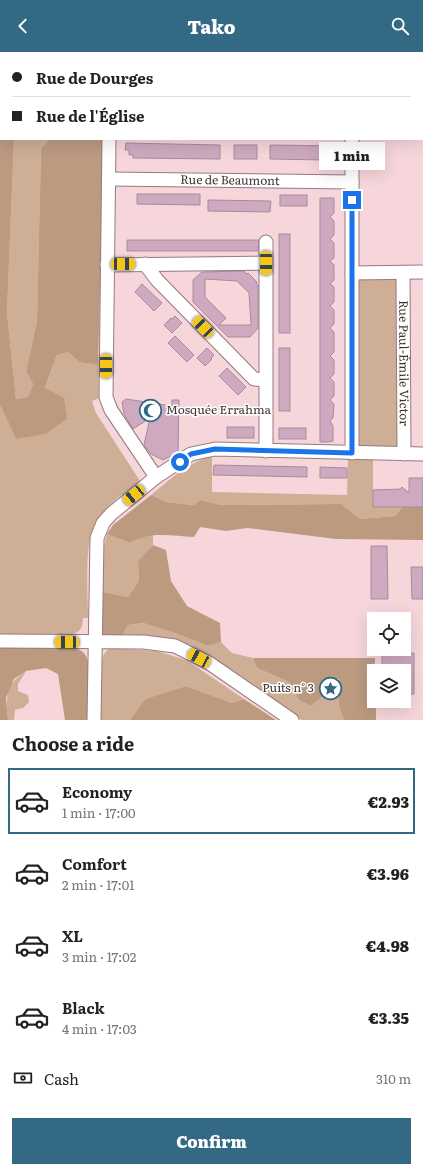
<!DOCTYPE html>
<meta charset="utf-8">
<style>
:root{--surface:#fff;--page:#f2f2f2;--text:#222;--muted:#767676;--line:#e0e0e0;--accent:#336984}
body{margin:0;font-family:Literata,serif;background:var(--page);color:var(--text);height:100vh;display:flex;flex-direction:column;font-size:15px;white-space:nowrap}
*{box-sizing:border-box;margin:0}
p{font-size:13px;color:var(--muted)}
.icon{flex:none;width:22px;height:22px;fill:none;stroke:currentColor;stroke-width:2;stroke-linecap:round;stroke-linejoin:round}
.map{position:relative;height:668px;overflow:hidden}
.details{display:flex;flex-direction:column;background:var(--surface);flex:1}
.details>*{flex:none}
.hud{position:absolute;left:0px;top:0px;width:423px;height:88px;box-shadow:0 4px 16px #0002;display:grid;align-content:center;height:88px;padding:0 12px;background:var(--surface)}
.tools{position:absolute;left:367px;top:560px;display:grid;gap:8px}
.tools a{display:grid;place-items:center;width:44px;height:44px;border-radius:0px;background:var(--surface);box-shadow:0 4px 16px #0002;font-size:20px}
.end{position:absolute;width:18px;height:18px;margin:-9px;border:5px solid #1a73e8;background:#fff;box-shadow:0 0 0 2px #fff}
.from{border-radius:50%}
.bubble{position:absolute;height:28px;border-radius:0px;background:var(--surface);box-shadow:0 4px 16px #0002;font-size:13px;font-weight:800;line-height:28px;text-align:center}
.car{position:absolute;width:12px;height:24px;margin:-12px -6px;border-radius:5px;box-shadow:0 0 3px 1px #0007;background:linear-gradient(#f5c518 24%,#345 0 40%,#f5c518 0 76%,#345 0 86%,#f5c518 0)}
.hud b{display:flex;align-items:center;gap:14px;height:38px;font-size:15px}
.hud b+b{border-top:1px solid var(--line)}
.hud i{width:10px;height:10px;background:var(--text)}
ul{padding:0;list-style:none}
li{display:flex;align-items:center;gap:12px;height:66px;margin:0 8px 6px;padding:0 4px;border:2px solid transparent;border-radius:0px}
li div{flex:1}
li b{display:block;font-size:15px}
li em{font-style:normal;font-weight:800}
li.active{border-color:var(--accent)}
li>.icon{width:36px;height:36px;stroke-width:1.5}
h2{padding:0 12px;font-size:18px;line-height:48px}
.pay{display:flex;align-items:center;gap:10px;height:44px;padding:0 12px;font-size:15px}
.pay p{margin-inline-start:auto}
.primary-button{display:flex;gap:8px;margin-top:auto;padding:8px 12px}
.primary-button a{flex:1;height:46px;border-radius:0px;background:var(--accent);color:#fff;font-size:16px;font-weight:800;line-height:46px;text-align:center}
header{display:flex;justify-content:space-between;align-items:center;height:52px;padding:0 12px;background:var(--accent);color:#fff;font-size:18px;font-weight:800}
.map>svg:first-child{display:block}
.green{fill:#ceae94}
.forest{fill:#bb9a80}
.building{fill:#cea9c0;stroke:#a48c9b;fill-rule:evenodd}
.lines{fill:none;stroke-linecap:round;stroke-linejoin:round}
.minor-casing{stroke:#967a7f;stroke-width:15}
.minor{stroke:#fff;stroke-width:13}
.route{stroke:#1a73e8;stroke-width:5}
.labels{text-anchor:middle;stroke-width:3;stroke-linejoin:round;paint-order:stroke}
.street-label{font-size:12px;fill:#3f3335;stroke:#fff}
.poi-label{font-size:12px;fill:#3f3335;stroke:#fff;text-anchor:start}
</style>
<header><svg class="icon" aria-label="back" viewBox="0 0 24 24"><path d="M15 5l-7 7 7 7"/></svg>Tako<svg class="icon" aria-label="search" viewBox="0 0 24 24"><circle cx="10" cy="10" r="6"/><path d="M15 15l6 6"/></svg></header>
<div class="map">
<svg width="423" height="668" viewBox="0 0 423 668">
<rect width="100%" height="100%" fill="#f6d6db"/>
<!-- green -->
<g class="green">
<polygon points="14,87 50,87 41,96 37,269 26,319 33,332 28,345 16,347 7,261"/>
<rect x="359" y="226" width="41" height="170"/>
<path d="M68 300 79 310 98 313 99 346 92 349 96 361 140 429C125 440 102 456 94 474 84 495 88 541 88 566H83C83 576 80 581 69 583L0 582V353L16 387 45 337 57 303Z"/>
<path d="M212 405V440L347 443 348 406H373V455H403L395 464 360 467 341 452 221 453 201 448 193 453 166 450 151 443C169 429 188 409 212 405Z"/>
<polygon points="107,482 130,491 140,485 153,482 153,493 138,509 139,529 128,545 102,540 103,499"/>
<polygon points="145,571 178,582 208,594 221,590 232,601 253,606 257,616 289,630 299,648 311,654 323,644 340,644 339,654 344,668 302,668 189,593 177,589 122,584 128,573"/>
<polygon points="109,596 157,599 186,608 244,647 232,651 186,634 145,647 130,668 101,668 101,611 104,602"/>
<path d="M26 619 18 632V639L28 643 29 650 23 656 15 658 14 668H8C6 644 5 633 26 619Z"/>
</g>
<!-- forest -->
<g class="forest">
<polygon points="0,62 1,87 14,87 7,261 16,347 28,345 33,332 26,319 37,269 41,96 50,87 104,87 98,313 79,310 68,300 57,303 45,336 64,346 67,367 45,382 16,387 0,353"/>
<path d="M151 443 166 450 193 453 201 448 221 453 341 452 360 467 395 464 403 455H423V488L336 487 247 476 226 479 200 475 194 485C171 484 150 479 130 491L107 482 113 473Z"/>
<polygon points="153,493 166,498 171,529 187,554 220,571 221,590 208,594 178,582 144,571 128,573 122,584 102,584 102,540 128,545 139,529 138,509"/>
<path d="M0 595H70C76 596 83 598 86 604 91 613 87 656 87 668H65L58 622 46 616 26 619 14 627 6 646 8 668H0Z"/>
<polygon points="253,606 375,606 374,649 376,649 376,668 344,668 339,654 339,627 323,628 323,644 311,654 299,648 289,630 257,616"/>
<polygon points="186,634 232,651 244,647 276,668 130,668 145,647"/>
</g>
<!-- building -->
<g class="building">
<polygon points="126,91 220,93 220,107 133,106 133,103 129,103 129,98 125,98"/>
<rect x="234" y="93" width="23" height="14"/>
<polygon points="270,93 341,94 341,96 344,96 344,106 341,106 341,108 331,108 331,117 323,117 323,108 270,107"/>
<polygon points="137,142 200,142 200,153 137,152"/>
<rect x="280" y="143" width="27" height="11"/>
<polygon points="320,146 334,146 334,161 330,165 334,169 334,183 330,187 334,191 334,206 330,209 334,213 334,228 330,232 334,235 334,250 330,254 334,258 334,272 330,276 334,280 334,300 330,304 334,308 334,322 330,326 334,330 334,344 330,348 334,352 333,366 330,369 333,374 333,389 327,390 320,390"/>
<polygon points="208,148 271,149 270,160 208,159"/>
<rect x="279" y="182" width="11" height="99"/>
<polygon points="127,188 259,188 258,199 127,199"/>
<path d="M244 219 247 222 248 221 257 230 256 231 258 233V276L250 285H228L193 250V228L202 220ZM205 227 237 229 249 241 251 273H219L226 266 205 245Z"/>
<polygon points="142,232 162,251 154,259 135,240"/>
<polygon points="175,264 182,271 172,281 164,273 171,266 172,267"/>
<polygon points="175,284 194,303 187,310 168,291"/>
<polygon points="207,296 214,303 211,306 212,307 205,314 197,306"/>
<rect x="279" y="296" width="11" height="63"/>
<polygon points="227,316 246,335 238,343 219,324"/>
<polygon points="126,347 172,354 172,348 179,348 178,401 163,408 151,402 144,393 150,366 133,377 124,362 122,350"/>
<rect x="227" y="375" width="27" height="11"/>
<rect x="279" y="376" width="27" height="11"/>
<polygon points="214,413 307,415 307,425 213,423"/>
<polygon points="320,415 347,416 347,426 320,426"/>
<polygon points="409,426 423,426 423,455 373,455 373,438 400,437 402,435 409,441"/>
<polygon points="371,494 387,494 388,547 371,547"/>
<polygon points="411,515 423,515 423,547 412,547"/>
<polygon points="395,597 402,597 402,601 414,601 414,642 404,642 404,619 382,619 382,601 395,601"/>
</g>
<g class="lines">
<defs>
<g id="minor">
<polyline points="352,0 352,1"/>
<polyline points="111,1 111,0"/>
<polyline points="422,17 423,17"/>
<polyline points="422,74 423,74"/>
<polyline points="109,87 106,345 111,358 156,425"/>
<path id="s1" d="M109 127 352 130"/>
<polyline points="266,190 266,399"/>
<polyline points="145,212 157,228 254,327 265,328"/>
<polyline points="107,213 266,211"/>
<polyline points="352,221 423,220"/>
<path id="s2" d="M403 221 404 402"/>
<polyline points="352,401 352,87"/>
<polyline points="0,589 144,590 175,594 209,611 292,668"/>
<polyline points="94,668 97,486 103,471 111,462 156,425 191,402 215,397 423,402"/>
</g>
</defs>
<!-- minor casing -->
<use href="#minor" class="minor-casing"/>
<!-- minor -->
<use href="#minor" class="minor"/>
</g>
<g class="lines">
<!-- route -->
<polyline class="route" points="180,410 191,402 215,397 352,401 352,148"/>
</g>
<!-- icons -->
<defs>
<symbol id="mosque-ring" viewBox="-11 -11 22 22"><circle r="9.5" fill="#fff" stroke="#336984" stroke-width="1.5"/><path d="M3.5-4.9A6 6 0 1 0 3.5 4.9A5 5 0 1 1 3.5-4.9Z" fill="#336984"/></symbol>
<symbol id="sight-ring" viewBox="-11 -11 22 22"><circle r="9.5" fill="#fff" stroke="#336984" stroke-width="1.5"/><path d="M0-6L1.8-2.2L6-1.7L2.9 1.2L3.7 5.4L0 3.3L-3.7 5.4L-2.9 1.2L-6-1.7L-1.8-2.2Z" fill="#336984"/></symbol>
</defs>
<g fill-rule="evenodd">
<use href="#mosque-ring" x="138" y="346" width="25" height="25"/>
<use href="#sight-ring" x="318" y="624" width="25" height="25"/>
</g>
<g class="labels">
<!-- street labels -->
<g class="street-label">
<text dy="4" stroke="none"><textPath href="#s1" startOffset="121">Rue de Beaumont</textPath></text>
<text dy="4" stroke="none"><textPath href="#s2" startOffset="90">Rue Paul-Émile Victor</textPath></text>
</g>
<!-- poi labels -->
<g class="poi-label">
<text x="166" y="362">Mosquée Errahma</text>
<text x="314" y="640" text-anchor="end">Puits n° 3</text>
</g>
</g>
</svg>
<div class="tools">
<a><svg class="icon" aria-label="locate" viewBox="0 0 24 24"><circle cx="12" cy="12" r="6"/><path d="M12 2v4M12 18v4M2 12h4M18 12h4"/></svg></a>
<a><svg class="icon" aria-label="layers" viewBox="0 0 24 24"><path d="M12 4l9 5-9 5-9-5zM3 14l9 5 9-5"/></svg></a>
</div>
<i class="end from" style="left:180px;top:410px"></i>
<i class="end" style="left:352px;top:148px"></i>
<div class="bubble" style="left:319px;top:90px;width:66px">1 min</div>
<i class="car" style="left:266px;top:211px;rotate:180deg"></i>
<i class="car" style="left:123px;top:212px;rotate:89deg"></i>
<i class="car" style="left:203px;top:275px;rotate:316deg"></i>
<i class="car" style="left:106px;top:314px;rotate:180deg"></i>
<i class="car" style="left:134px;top:443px;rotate:231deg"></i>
<i class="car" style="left:67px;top:590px;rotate:271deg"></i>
<i class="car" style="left:199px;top:606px;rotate:299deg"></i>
<div class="hud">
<b><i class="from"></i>Rue de Dourges</b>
<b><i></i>Rue de l'Église</b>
</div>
</div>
<section class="details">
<h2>Choose a ride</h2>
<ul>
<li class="active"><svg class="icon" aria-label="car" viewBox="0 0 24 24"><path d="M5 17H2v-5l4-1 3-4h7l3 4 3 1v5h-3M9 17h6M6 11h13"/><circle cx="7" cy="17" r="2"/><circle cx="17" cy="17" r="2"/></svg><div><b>Economy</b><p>1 min · 17:00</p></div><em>€2.93</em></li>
<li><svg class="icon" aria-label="car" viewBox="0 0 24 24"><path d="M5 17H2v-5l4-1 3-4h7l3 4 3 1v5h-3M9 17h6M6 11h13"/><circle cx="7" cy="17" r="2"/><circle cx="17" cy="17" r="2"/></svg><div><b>Comfort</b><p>2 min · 17:01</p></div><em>€3.96</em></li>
<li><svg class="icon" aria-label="car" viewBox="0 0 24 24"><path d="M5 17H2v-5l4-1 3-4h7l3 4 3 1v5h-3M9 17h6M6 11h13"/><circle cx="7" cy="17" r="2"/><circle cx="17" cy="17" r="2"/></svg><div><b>XL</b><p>3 min · 17:02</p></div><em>€4.98</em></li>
<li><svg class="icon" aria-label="car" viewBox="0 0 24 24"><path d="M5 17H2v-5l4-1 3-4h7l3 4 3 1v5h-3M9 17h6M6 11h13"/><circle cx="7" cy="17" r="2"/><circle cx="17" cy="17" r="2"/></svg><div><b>Black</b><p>4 min · 17:03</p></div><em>€3.35</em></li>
</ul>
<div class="pay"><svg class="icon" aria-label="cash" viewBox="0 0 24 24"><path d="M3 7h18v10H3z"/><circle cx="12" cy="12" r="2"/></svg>Cash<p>310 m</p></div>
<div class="primary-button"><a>Confirm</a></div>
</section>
